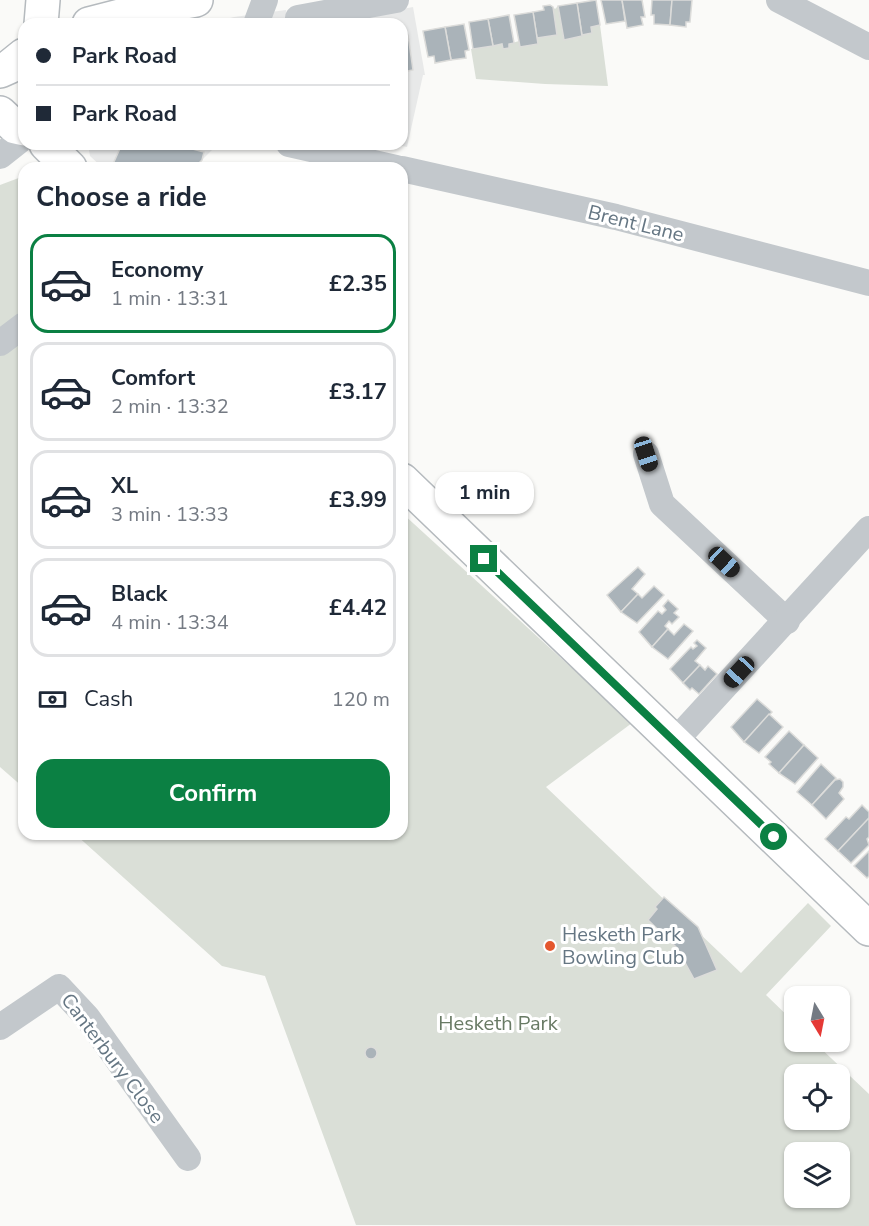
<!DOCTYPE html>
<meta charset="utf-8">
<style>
:root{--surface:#fff;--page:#f6f6f7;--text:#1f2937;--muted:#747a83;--line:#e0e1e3;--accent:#0b8043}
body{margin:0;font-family:"Nunito Sans",sans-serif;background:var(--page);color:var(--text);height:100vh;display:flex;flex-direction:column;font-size:22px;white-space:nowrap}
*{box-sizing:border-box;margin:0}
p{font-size:20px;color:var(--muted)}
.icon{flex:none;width:33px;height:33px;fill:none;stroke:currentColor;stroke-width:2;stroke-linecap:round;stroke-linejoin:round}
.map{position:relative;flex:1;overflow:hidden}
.side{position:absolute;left:18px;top:162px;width:390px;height:678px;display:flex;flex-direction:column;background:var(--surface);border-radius:18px;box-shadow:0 2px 4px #0004}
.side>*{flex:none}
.hud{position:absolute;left:18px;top:18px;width:390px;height:132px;border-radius:18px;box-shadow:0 2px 4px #0004;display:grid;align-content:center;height:132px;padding:0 18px;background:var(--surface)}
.needle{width:39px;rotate:170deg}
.buttons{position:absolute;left:784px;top:986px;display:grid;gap:12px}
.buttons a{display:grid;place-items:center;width:66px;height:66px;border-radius:12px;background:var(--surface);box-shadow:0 2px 4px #0004;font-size:30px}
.end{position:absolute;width:27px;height:27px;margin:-14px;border:8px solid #0b8043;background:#fff;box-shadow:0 0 0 3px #fff}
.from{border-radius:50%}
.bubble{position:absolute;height:42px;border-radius:18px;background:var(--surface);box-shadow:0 2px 4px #0004;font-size:20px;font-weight:700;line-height:42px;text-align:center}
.car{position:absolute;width:18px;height:36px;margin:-18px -9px;border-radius:8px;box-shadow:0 0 4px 2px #0007;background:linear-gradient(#222 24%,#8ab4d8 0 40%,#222 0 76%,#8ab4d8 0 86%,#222 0)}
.hud b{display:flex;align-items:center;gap:21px;height:57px;font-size:22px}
.hud b+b{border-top:2px solid var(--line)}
.hud i{width:15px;height:15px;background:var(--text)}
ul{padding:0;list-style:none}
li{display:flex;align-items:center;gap:18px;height:99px;margin:0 12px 9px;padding:0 6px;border:3px solid var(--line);border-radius:18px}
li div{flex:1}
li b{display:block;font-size:22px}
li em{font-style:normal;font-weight:700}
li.on{border-color:var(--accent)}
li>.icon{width:54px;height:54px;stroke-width:1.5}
h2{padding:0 18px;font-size:27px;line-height:72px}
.pay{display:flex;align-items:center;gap:15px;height:66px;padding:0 18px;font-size:22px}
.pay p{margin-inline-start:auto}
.action{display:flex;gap:12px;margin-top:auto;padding:12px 18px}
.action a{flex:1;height:69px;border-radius:18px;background:var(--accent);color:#fff;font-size:24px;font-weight:700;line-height:69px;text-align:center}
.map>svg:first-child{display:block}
.built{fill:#e8e9e9}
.green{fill:#dadfd7;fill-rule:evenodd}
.building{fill:#aab3b9;stroke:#dcdcda;stroke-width:1.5}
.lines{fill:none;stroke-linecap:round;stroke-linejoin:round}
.major-casing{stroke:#b5babe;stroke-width:36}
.minor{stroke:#c3c8cc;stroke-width:26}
.major{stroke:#fff;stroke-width:33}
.route{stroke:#0b8043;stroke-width:8}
.poi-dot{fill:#e4572e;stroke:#fff;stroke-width:2}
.labels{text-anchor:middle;stroke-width:6;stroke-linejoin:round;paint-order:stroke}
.street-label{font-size:20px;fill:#657683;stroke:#fff}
.poi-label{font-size:20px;fill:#657683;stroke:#fff;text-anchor:start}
.park-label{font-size:20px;fill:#687a64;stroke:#fff}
</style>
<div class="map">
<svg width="869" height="1226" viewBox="0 0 869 1226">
<rect width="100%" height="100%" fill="#fafaf8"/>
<!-- built -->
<g class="built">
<polygon points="413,7 425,75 423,75 407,147 392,144 402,144 402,24 322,24"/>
<polygon points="286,10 289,24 206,24 234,17"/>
<polygon points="88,144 202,144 215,147 194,168 103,168 90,156"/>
</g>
<!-- green -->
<g class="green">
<polygon points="558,6 564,39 592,33 591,27 600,25 608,86 545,84 476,79 471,49 502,44 504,49 509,48 509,44 519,41 521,47 537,44 537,38 553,7 555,9"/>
<polygon points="24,176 24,788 0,767 0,185"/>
<path d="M402 513 632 723 546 787 741 973 808 903 831 926 766 995 795 1023V1041H813L869 1094V1226L356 1225 265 976 222 966 75 834H402ZM795 1074H840V1119H795ZM795 1152H840V1197H795Z"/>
</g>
<!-- building -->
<g class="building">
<polygon points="596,0 600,25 591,27 592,33 582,35 577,3"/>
<polygon points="601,0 622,0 625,21 606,24"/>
<polygon points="622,0 642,0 645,17 641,17 643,25 627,28"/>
<polygon points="652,0 672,0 670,25 654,24 654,15 651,15"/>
<polygon points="672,0 692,0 690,22 686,22 686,27 670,25"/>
<polygon points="577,3 582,36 564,40 558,6"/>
<polygon points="550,5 553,7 557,35 537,38 533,12 544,10 543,6"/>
<polygon points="533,12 538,44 520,47 514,15"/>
<polygon points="509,15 514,43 509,44 509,48 503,49 502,44 493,46 488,19"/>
<polygon points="488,19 493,46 473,49 469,22"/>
<polygon points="464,24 469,50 465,51 466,58 451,60 445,27"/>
<polygon points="445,27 451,60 435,63 434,56 428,57 423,31"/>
<polygon points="408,35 413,70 402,72 402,36"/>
<polygon points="122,144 173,144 204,152 202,160 194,168 115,168 113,164"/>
<polygon points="638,567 645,574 632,589 638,594 621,612 607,595"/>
<polygon points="654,586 664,595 637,623 621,612 638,594 642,598"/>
<polygon points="668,600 678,609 674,613 679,617 672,624 669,621 665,626 668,629 652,647 639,632 658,611 662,614 666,610 663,606"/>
<polygon points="684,624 693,631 668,659 652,647 668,629 674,635"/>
<polygon points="697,640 706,648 695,661 700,665 683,683 670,669 691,647 693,649 697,646 694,643"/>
<polygon points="700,665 705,670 708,666 717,674 699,694 692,688 690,690 683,683"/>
<polygon points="757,699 772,712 744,742 731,727"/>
<polygon points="769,714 783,727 759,753 744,742"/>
<polygon points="789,731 804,745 779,773 769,764 771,762 765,757"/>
<polygon points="804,745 818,758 795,784 779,773"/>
<polygon points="821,764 836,778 812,805 797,792"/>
<polygon points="840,779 843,782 843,787 839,793 844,799 826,819 812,805 835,780"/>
<polygon points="862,805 869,812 869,818 838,851 825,839 846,817 849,819"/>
<polygon points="869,818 869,837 867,839 869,845 851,863 838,851"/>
<polygon points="869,851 869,876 867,878 854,866"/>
<polygon points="664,897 698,927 717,970 694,979 677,948 648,920 657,909 655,907"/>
<circle cx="371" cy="1053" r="6"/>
</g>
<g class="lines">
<defs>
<g id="major">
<polyline points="41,24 43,0"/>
<polyline points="89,24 147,9 196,0"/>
<polyline points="0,71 9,67 24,55"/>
<polyline points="0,113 15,127 24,129"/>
<polyline points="46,144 70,168"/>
<polyline points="402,480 869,929"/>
</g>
</defs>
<!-- major casing -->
<use href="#major" class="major-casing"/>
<!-- minor -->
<g class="minor">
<polyline points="779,0 869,47"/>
<polyline points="298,18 396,0"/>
<polyline points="256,24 265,0"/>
<polyline points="289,144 396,168"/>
<polyline points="0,156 24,137"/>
<polyline points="402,169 616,217 869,283"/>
<polyline points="0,343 24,325"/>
<polyline points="646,454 662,504 787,621"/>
<polyline points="674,742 869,529"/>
<polyline points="0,1027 59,987 87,1017 188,1158"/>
</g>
<!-- major -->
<use href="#major" class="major"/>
</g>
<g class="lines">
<!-- route -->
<polyline class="route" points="484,559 774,837"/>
</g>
<!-- markers -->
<circle class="poi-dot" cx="550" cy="946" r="6"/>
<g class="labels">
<!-- street labels -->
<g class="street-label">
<text transform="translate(636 223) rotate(14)" y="7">Brent Lane</text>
<text transform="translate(113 1058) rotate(53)" y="7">Canterbury Close</text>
</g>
<!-- poi labels -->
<g class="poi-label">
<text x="562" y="941">Hesketh Park<tspan x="562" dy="23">Bowling Club</tspan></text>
</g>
<!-- park labels -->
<g class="park-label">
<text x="498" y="1030">Hesketh Park</text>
</g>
</g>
</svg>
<div class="buttons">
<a><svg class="needle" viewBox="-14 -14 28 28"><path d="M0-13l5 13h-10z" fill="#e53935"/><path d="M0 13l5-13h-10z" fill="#747a83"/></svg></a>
<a><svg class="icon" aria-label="locate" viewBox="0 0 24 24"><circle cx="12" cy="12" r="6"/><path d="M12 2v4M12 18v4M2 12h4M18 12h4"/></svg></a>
<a><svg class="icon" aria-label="layers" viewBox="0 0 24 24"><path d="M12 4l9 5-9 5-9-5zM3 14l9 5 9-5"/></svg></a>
</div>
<i class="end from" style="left:774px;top:837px"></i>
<i class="end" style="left:484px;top:559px"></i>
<div class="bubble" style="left:435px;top:472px;width:99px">1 min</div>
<i class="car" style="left:646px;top:454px;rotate:162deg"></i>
<i class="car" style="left:724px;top:562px;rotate:133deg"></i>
<i class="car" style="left:739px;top:672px;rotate:223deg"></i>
<div class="hud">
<b><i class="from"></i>Park Road</b>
<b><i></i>Park Road</b>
</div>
<section class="side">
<h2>Choose a ride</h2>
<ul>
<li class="on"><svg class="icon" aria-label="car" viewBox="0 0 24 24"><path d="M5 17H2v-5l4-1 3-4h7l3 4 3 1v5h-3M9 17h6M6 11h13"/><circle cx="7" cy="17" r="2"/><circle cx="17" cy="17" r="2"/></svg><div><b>Economy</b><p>1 min · 13:31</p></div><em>£2.35</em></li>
<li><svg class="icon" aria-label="car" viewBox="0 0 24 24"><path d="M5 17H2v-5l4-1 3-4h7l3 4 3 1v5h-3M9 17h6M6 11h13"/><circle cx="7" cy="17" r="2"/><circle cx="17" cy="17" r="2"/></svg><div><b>Comfort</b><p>2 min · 13:32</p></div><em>£3.17</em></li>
<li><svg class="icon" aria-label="car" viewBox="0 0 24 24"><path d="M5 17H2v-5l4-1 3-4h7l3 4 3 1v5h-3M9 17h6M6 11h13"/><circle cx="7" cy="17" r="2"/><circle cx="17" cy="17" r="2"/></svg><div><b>XL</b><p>3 min · 13:33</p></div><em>£3.99</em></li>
<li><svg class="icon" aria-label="car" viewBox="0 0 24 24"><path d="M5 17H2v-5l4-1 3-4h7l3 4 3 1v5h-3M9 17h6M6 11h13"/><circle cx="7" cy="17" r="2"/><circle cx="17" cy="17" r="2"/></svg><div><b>Black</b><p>4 min · 13:34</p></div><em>£4.42</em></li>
</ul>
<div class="pay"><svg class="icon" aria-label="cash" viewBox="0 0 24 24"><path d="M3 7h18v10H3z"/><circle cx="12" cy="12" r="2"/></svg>Cash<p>120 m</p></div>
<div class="action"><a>Confirm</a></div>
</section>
</div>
